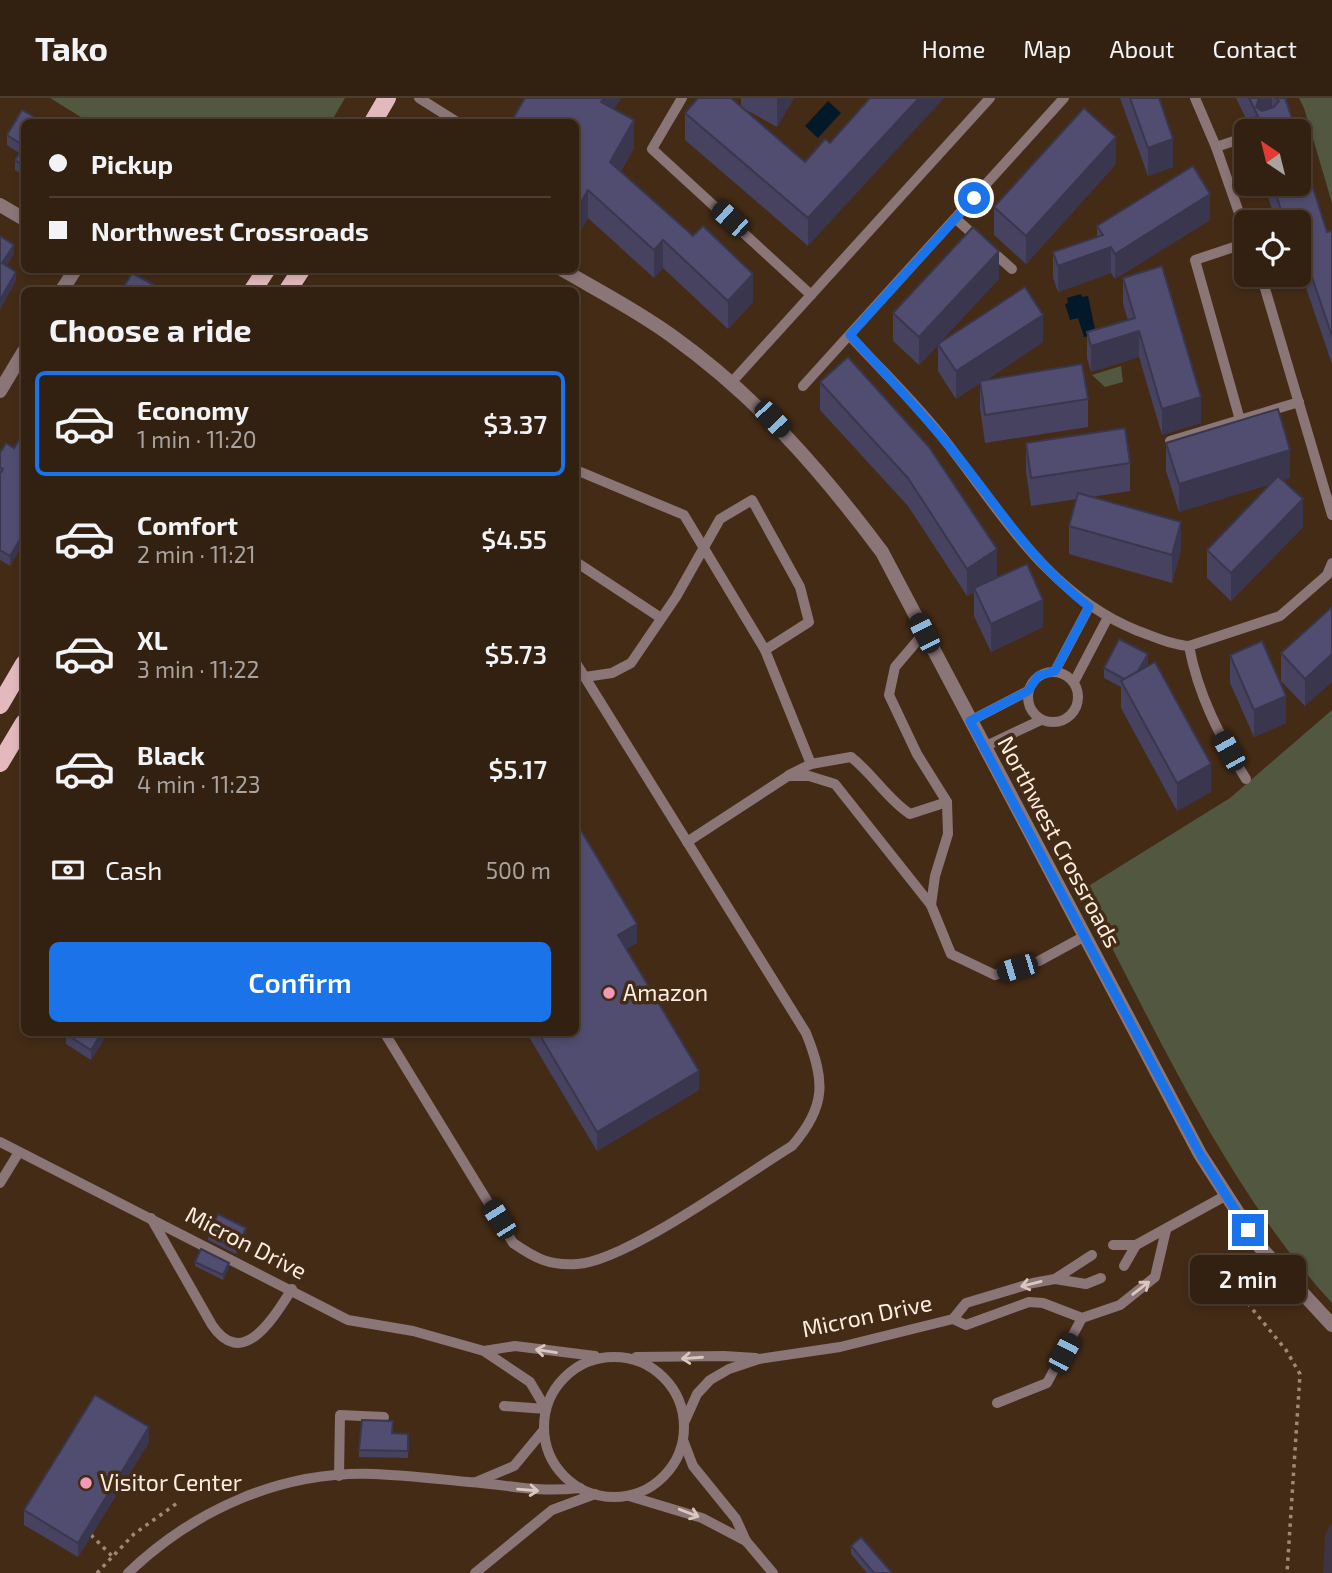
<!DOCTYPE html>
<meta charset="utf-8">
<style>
:root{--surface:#322010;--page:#3a2819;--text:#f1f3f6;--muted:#a8a39f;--line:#4d3e30;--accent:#1a73e8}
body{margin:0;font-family:"Exo 2",sans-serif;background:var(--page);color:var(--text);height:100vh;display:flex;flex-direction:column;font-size:26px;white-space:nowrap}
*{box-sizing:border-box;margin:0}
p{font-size:23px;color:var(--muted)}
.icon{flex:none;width:38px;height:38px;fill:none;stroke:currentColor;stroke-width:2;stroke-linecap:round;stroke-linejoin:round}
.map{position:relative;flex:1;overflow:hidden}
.sheet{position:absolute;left:21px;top:189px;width:558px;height:749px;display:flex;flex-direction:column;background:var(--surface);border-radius:10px;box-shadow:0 4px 10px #0003,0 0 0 2px var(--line)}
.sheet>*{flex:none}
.top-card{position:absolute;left:21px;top:21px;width:558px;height:154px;border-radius:10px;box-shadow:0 4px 10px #0003,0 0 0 2px var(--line);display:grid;align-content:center;height:154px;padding:0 28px;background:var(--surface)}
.needle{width:46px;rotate:325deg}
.tools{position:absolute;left:1234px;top:21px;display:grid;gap:14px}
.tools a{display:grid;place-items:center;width:77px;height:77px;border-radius:10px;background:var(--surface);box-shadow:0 4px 10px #0003,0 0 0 2px var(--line);font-size:35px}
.end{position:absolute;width:32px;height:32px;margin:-16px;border:9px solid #1a73e8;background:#fff;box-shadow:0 0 0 4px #fff}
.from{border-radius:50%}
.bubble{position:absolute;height:49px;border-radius:10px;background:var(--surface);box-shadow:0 4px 10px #0003,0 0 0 2px var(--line);font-size:23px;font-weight:600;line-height:49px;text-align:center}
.car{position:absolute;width:21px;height:42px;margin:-21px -10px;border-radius:9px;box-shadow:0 0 5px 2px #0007;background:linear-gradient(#222 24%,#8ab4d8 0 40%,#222 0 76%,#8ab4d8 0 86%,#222 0)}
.top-card b{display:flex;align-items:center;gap:24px;height:66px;font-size:26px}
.top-card b+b{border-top:2px solid var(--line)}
.top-card i{width:18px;height:18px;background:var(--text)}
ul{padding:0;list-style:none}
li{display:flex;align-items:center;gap:21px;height:105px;margin:0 14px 10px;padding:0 14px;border:4px solid transparent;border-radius:10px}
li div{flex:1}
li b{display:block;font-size:26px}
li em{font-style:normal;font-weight:600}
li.selected{border-color:var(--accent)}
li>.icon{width:63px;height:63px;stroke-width:1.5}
h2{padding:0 28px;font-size:32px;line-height:84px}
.pay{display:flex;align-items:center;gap:18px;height:77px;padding:0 28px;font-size:26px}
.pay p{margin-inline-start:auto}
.primary-button{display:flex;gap:14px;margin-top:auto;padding:14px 28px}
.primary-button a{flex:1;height:80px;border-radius:10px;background:var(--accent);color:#fff;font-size:28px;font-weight:600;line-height:80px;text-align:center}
header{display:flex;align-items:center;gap:42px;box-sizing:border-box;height:98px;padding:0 35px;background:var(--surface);border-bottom:2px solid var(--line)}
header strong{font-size:33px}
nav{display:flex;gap:38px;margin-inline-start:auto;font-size:24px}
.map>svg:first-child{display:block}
.commercial{fill:#3e3444}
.green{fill:#52583f}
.water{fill:#02192a}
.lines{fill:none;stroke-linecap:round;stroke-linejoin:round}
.path{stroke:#9f8a7a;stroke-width:3.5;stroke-dasharray:3.5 5;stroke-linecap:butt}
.lane{stroke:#8a7577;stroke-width:10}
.street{stroke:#8a7577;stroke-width:14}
.primary{stroke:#e3b9bd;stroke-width:18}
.wall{fill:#464260}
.shaded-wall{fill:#39364e}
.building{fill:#514d70;stroke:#39364e;stroke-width:2}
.oneway{stroke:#dac8c0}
.route{stroke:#1a73e8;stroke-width:9}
.poi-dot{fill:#f09ab5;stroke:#432b16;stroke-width:2.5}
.labels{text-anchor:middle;stroke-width:7;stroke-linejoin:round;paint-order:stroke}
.street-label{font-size:23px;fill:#fdece0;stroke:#432b16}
.poi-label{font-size:23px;fill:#fdece0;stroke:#432b16;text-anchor:start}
</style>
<header>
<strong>Tako</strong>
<nav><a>Home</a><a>Map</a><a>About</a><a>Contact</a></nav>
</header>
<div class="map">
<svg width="1332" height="1475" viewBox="0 0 1332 1475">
<rect width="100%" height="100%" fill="#432b16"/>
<!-- commercial -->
<polygon class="commercial" points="1332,1425 1332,1475 1323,1475 1325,1437"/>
<!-- green -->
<g class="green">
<polygon points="50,0 345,0 331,24 89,24"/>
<polygon points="1299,0 1332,0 1332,105 1304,10"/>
<polygon points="1121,268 1123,284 1105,289 1092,277"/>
<path d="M1332 612V1205C1226 1090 1155 930 1082 792L1230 700Z"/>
</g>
<!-- water -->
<g class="water">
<polygon points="828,3 841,15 818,40 805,28"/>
<polygon points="1081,196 1082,199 1088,198 1096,236 1084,239 1078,220 1070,222 1065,206 1068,205 1067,200"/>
</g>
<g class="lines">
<!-- path -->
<g class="path">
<polyline points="1226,1179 1286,1252 1300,1276 1287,1475"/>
<polyline points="91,1437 112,1458"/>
<polyline points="97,1475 134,1436 180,1403"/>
</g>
<!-- lane -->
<g class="lane">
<polyline points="419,0 457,24"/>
<polyline points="682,0 652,51 811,197"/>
<polyline points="1195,0 1216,49 1246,135"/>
<polyline points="1216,49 1246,39"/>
<polyline points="956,121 1012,171"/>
<polyline points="1261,177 1332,417"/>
<path d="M850 238C882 273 918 307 947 345 1003 417 1050 498 1138 533 1155 539 1171 547 1189 548L1280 518 1327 477 1332 465"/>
<polyline points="731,285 990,0"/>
<polyline points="803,288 1064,0"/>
<polyline points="1240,322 1195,162 1246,145"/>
<polyline points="1170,343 1299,304"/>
<polyline points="576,372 684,417 765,552 811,666"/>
<polyline points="576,464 661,520"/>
<polyline points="924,535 895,569 889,597 917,656 947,704 948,736 935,778 931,807 951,856 995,877 1039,863 1083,839"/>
<path d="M1189 548C1198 597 1220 639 1246 681"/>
<polyline points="1055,573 1089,509"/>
<circle cx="1053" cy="599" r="25"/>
<polyline points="585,579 612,575 631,565 676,499 720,421 752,402 800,489 809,524 765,552"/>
<polyline points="1074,584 1107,521"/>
<polyline points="970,623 1028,593"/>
<polyline points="984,649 1041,622"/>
<path d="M789 677 811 666 851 659C873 676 887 701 910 716L947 704"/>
<polyline points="687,744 788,678 809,678 835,686 931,807"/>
<path d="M384 934 513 1145C535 1160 549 1168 577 1166 625 1164 746 1076 792 1048 827 1008 825 982 806 935L576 565"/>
<polyline points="0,1044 348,1222 413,1233 484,1253 530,1284 546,1311"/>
<polyline points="0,1085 19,1054"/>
<path d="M151 1120 212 1227C243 1273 274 1219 292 1191"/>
<polyline points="1113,1147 1136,1147 1225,1098"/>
<polyline points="1124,1168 1136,1147"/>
<polyline points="1055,1181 1086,1186 1101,1180"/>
<polyline points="953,1221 966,1227 1029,1204 1043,1205 1082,1220 1120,1207 1155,1179 1166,1132"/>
<polyline points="484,1253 515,1248 595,1258"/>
<circle cx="614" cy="1329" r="70"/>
<polyline points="636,1259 724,1258 756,1260"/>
<polyline points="997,1305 1047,1285 1082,1220"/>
<polyline points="504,1308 546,1311"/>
<polyline points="684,1325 697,1296 710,1282 729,1271 759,1261 840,1249 953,1221 966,1205 1033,1185 1055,1181 1092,1157"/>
<polyline points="683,1342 693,1368 736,1421 746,1443 773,1475"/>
<polyline points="339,1378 340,1317 384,1319"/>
<polyline points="476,1384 514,1368 543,1333"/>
<polyline points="629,1398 702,1420 746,1443"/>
<path d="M128 1475C194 1412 280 1373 373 1376 405 1377 437 1381 469 1384 512 1387 535 1395 580 1390"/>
<polyline points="475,1475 552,1412 595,1396"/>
</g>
<!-- street -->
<g class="street">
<polyline points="0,107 24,121"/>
<path d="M563 172C599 193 638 213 672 238 757 299 820 371 882 454L1200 1056 1260 1149 1332 1227"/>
<polyline points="62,192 75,172"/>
<polyline points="0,293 24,253"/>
</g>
<!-- primary -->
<g class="primary">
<polyline points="373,24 387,0"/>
<polyline points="253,192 266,172"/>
<polyline points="288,192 301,172"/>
<polyline points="0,607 24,566"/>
<polyline points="0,665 24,625"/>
</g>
</g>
<!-- wall -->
<g class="wall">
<polygon points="621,0 614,11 634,50 621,73 753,204 728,231 663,170 654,180 588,120 581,132 576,129 576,24"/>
<polygon points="741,0 794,0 777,29 741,9"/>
<polygon points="1120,0 1159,0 1173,69 1148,78"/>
<polygon points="1236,0 1287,0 1287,4 1296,33 1252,33"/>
<polygon points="685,15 805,64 825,41 808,148 685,42"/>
<polygon points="24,24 24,78 15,72 15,62 19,55 7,47 7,37"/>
<polygon points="1116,66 1026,166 994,137 994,109"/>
<polygon points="1264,86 1298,86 1327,134 1332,133 1332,266 1298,166 1298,124 1276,124"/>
<polygon points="1210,122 1115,181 1111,175 1058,194 1053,180 1053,154 1097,139 1097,128"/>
<polygon points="1123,180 1201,325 1162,337 1139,259 1091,274 1087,260 1087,234 1128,222 1123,206"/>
<polygon points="999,181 940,244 1043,244 986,282 1088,301 1088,329 985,345 980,310 980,285 956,301 938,273 938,247 919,267 893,243 893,215"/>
<polygon points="820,284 997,479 990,483 1043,529 991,554 974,518 974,494 967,498 908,408 820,312"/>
<polygon points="24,334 24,444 10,468 0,462 0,355 14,350"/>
<polygon points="1026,345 1130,365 1130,393 1091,399 1181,452 1172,485 1069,456 1069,428 1077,401 1031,408 1026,373"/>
<polygon points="1166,345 1290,380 1283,382 1303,429 1231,503 1207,480 1207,452 1271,386 1179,414 1166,373"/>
<polygon points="1332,509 1305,608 1281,583 1281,555"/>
<polygon points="1230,557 1286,625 1254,639 1230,585"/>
<polygon points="1148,566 1146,569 1211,694 1177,713 1121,610 1121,589 1104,580 1104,570"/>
<polygon points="576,724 637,845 626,851 699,992 597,1053 526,934 576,934"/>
<polygon points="104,934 104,941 91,962 66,946 66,936"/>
<polygon points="246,1135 236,1156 208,1142 208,1137"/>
<polygon points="195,1164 229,1170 223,1182 195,1168"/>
<polygon points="393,1335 408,1336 408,1360 359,1359 359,1352"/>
<polygon points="149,1344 78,1459 24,1427 24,1412"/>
<polygon points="851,1448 892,1475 867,1475 851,1456"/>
</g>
<!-- shaded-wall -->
<g class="shaded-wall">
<polygon points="604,0 621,0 601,31 601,4"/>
<polygon points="777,0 794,0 777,29"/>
<polygon points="919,0 944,0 808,148 808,120"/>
<polygon points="1259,0 1272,0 1272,22 1258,18 1256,9"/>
<polygon points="634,22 634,50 610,91 610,64"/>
<polygon points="1116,39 1116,66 1026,166 1026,138"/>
<polygon points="1173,41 1173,69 1148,78 1148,50"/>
<polygon points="588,92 588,120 581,132 581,104"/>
<polygon points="1210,96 1210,122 1115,181 1115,156"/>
<polygon points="1292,120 1292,124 1284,124 1284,122"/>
<polygon points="663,142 663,170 654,180 654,152"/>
<polygon points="14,147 14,156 2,175 2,165"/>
<polygon points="1111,149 1111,175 1058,194 1058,168"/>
<polygon points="999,153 999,181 919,267 919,239"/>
<polygon points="16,174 16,183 0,212 0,202"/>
<polygon points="753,176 753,204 728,231 728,203"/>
<polygon points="1043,217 1043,244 956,301 956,273"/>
<polygon points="1139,233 1139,259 1091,274 1091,248"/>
<polygon points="1201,299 1201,325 1162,337 1162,311"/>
<polygon points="1290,352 1290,380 1179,414 1179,386"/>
<polygon points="1303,401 1303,429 1231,503 1231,475"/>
<polygon points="24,404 24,414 20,412"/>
<polygon points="1181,424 1181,452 1172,485 1172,457"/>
<polygon points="24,435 24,444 10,468 10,458"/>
<polygon points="997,451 997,479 975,493 974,490 974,494 967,498 967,471"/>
<polygon points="1043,502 1043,529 991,554 991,526"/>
<polygon points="1148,556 1148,566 1132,595 1132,585"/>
<polygon points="1332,556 1332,584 1305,608 1305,581"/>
<polygon points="1286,598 1286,625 1254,639 1254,612"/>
<polygon points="1211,666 1211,694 1177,713 1177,685"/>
<polygon points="637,826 637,845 618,856 618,837"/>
<polygon points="102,934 104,934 104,941 91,962 91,952"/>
<polygon points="699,973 699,992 597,1053 597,1034"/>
<polygon points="246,1130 246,1135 236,1156 236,1151"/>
<polygon points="229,1165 229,1170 223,1182 223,1177"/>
<polygon points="149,1329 149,1344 78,1459 78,1445"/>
</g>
<!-- building -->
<g class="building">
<polygon points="525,0 604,0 601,4 634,22 610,64 693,138 703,128 753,176 728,203 663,142 654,152 588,92 581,104 576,102 576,24 511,24"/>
<polygon points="698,0 731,0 805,64 825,41 830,45 870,0 919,0 808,120 685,15"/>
<polygon points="1130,0 1159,0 1173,41 1148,50"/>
<polygon points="1249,0 1259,0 1256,9 1262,13 1274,9 1279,3 1276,0 1285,0 1296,33 1257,33 1253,20 1258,18"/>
<polygon points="1084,10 1116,39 1026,138 994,109"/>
<polygon points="22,12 43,24 24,24 24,68 15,62 24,48 7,37"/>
<polygon points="1298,42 1327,134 1332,133 1332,238 1298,138 1298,124 1294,124 1292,120 1284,122 1273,86 1298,86"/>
<polygon points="1193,68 1210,96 1115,156 1111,149 1058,168 1053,154 1103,137 1097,128"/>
<polygon points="973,129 999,153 919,239 893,215"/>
<polygon points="0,138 14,147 2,165 16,174 0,202"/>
<polygon points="1162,168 1201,299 1162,311 1139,233 1091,248 1087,234 1135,220 1123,180"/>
<polygon points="132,175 163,192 122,192"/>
<polygon points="1025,189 1043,217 956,273 938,246"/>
<polygon points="848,259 929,349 997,451 967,471 908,380 820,284"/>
<polygon points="1082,266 1088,301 985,317 980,283"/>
<polygon points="1278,311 1290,352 1179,386 1166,345"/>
<polygon points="1125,330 1130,365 1031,380 1026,345"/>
<polygon points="24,334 24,404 20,412 24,414 24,435 10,458 0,452 0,376 3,371 0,369 0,355 6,345 14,350"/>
<polygon points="1278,378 1303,401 1231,475 1207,452"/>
<polygon points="1078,395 1181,424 1172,457 1069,428"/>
<polygon points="1027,466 1043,502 991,526 974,490"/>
<polygon points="1332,509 1332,556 1305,581 1281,555"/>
<polygon points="1119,541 1148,556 1138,573 1124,581 1104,570"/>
<polygon points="1262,543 1286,598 1254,612 1230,557"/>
<polygon points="1155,564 1211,666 1177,685 1121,583"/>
<polygon points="576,724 637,826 618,837 699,973 597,1034 538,934 576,934"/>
<polygon points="67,934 102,934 91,952 66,936"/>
<polygon points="218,1116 246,1130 236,1151 208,1137"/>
<polygon points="201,1151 229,1165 223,1177 195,1164"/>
<polygon points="95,1297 149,1329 78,1445 24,1412"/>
<polygon points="362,1322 393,1323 392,1335 408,1336 408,1353 359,1352"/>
<polygon points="861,1439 892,1475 874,1475 851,1448"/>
</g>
<!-- one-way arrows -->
<defs><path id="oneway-shaft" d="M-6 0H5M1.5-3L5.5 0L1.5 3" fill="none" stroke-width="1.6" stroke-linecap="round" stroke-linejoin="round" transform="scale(1.75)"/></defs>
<g class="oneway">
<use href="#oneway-shaft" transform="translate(1031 1186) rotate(166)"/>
<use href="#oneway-shaft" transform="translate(1141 1190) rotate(-38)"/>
<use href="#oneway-shaft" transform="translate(546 1253) rotate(-171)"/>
<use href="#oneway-shaft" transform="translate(692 1260) rotate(176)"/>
<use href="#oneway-shaft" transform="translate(528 1392) rotate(5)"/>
<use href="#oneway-shaft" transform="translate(689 1415) rotate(21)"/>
</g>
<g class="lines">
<!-- route -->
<path class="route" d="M974 100 850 237C882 272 914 306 944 342 995 402 1025 458 1089 509L1055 573 1038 578 1028 593 970 623 1200 1056 1248 1132"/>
</g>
<!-- markers -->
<g class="poi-dot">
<circle cx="609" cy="895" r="7"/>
<circle cx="86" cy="1385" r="7"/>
</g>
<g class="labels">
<!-- street labels -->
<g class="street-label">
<text transform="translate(1059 744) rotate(62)" y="8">Northwest Crossroads</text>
<text transform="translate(246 1145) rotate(27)" y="8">Micron Drive</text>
<text transform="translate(867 1218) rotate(-12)" y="8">Micron Drive</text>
</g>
<!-- poi labels -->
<g class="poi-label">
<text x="623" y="903">Amazon</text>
<text x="100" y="1393">Visitor Center</text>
</g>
</g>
</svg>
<div class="tools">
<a><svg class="needle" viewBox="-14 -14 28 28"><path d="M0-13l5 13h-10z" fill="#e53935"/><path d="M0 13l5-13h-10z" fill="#a8a39f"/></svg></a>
<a><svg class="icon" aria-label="locate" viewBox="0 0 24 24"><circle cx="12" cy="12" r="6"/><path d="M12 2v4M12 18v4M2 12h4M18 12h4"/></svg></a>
</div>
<i class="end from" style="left:974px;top:100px"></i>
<i class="end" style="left:1248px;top:1132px"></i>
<div class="bubble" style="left:1190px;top:1157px;width:116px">2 min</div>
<i class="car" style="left:730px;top:121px;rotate:312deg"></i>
<i class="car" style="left:772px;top:321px;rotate:137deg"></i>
<i class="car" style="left:924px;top:535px;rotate:333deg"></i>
<i class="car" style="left:1229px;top:653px;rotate:331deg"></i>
<i class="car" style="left:1017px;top:870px;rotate:253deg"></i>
<i class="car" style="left:499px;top:1121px;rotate:328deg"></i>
<i class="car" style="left:1064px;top:1255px;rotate:28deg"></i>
<div class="top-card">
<b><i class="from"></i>Pickup</b>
<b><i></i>Northwest Crossroads</b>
</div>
<section class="sheet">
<h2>Choose a ride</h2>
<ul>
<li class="selected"><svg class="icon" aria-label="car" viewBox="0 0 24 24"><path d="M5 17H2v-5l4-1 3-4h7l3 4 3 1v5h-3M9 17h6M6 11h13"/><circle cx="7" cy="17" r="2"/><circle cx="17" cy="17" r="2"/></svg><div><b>Economy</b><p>1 min · 11:20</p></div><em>$3.37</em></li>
<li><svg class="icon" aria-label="car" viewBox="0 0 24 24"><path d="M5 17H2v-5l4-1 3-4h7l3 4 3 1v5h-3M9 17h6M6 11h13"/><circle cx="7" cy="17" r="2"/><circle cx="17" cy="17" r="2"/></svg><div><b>Comfort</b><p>2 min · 11:21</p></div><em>$4.55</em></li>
<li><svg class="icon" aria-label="car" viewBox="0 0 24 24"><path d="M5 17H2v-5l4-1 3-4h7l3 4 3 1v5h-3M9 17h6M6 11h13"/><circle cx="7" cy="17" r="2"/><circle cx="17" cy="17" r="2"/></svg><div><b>XL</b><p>3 min · 11:22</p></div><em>$5.73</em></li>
<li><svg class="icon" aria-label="car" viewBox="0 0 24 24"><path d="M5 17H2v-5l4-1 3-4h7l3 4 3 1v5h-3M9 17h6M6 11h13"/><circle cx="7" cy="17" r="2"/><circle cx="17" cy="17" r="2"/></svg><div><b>Black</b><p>4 min · 11:23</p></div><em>$5.17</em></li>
</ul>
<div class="pay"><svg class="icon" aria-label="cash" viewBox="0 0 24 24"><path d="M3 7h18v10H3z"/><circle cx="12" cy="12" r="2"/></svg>Cash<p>500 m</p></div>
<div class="primary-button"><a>Confirm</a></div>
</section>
</div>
